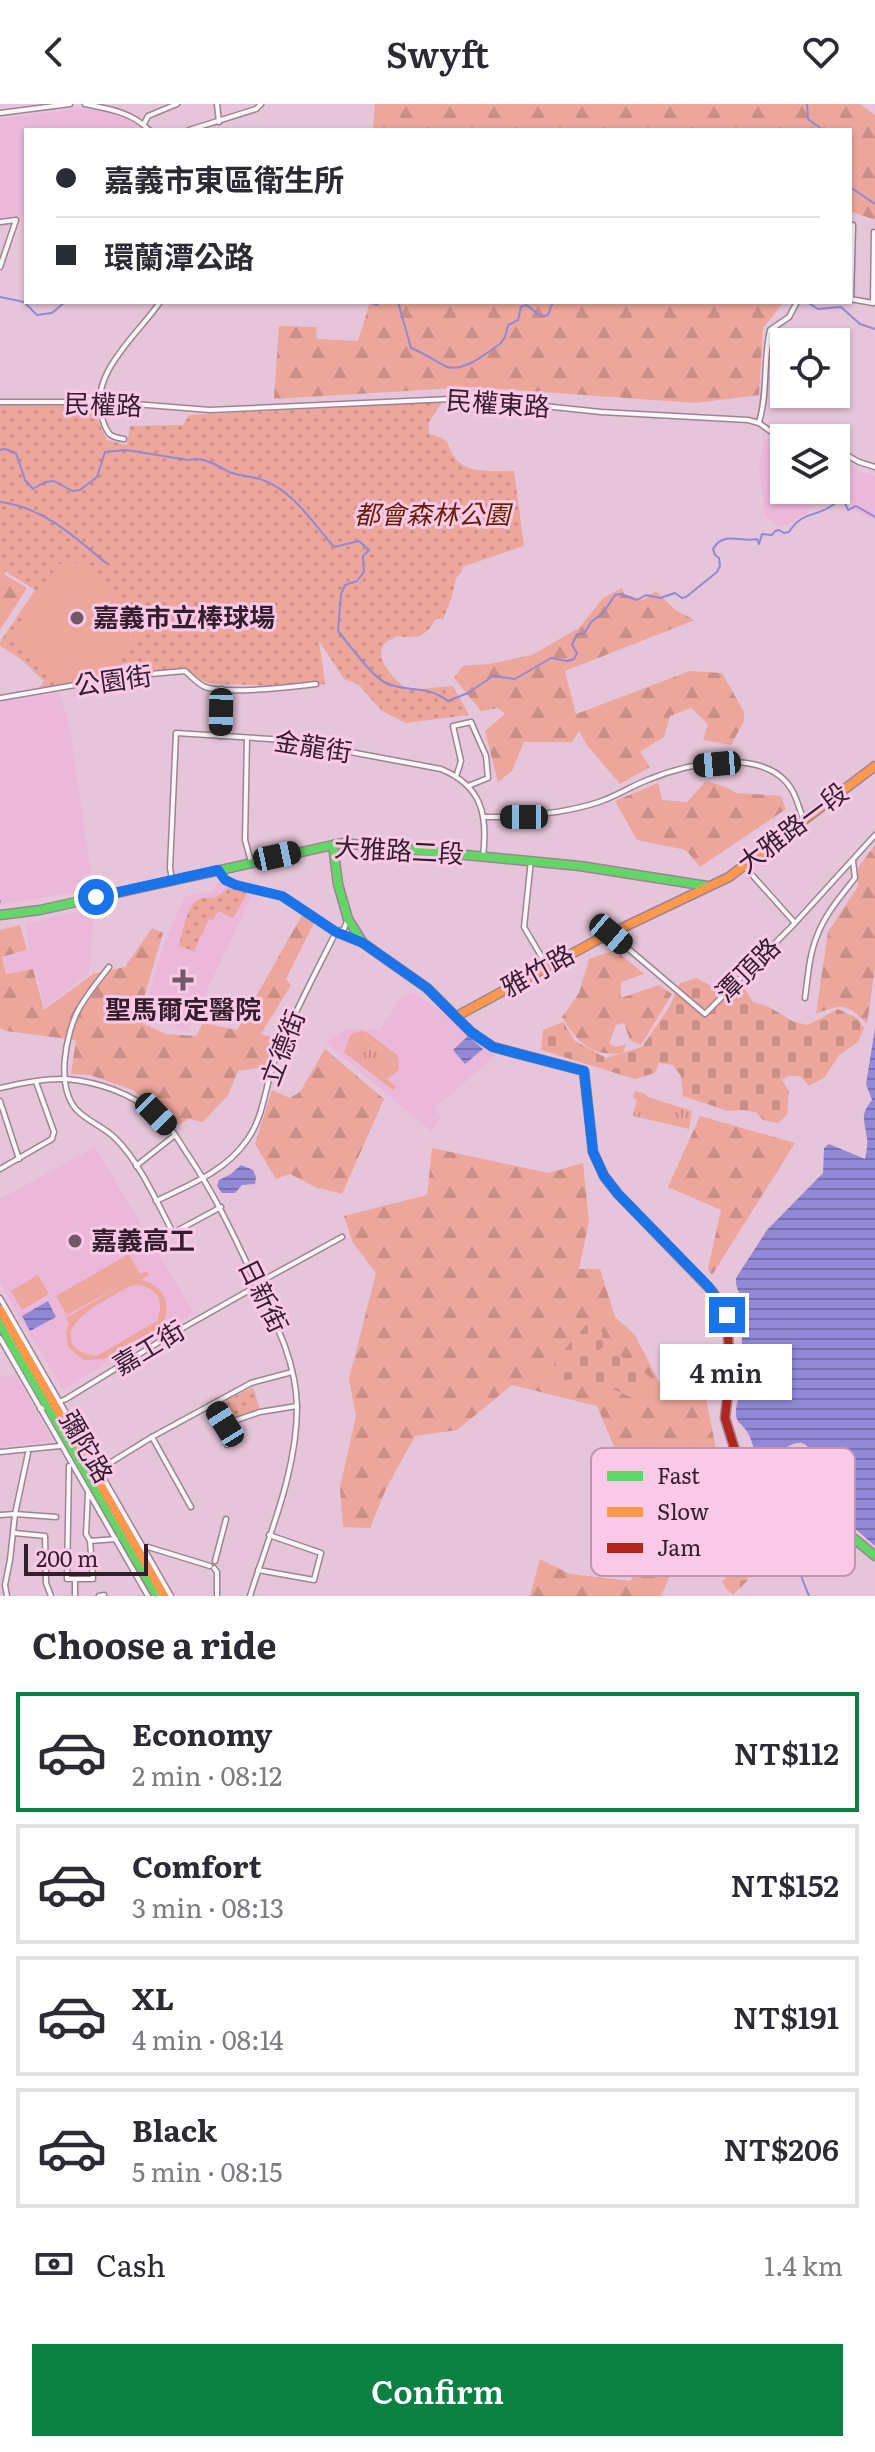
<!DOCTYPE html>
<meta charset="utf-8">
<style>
:root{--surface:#fff;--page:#f7f7f7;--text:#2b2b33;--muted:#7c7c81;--line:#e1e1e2;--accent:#0b8043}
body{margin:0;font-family:Literata,"Noto Sans TC",serif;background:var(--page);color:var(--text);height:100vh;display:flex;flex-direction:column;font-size:30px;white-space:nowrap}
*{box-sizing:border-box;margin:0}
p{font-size:26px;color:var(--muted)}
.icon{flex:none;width:44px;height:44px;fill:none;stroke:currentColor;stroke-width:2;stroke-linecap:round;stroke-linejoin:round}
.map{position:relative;height:1492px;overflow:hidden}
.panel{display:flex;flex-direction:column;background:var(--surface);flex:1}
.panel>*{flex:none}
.guide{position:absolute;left:24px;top:24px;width:828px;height:176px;border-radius:0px;box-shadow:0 2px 6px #0004;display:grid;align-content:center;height:176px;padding:0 32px;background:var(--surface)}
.fabs{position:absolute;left:770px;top:224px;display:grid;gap:16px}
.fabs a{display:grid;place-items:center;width:80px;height:80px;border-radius:0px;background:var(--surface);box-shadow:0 2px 6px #0004;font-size:40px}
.scale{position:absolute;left:24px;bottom:20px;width:124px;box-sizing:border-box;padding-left:8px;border:4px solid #341d2c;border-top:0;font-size:22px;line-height:28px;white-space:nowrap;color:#341d2c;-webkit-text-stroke:6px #fac9e8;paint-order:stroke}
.end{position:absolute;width:36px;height:36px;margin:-18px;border:10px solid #1a73e8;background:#fff;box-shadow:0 0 0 4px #fff}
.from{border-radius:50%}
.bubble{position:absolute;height:56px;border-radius:0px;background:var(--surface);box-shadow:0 2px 6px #0004;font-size:26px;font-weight:600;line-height:56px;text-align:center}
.car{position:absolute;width:24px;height:48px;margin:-24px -12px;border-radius:10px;box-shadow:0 0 6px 2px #0007;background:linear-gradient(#222 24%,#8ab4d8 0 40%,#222 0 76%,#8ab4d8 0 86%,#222 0)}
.guide b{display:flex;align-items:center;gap:28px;height:76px;font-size:30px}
.guide b+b{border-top:2px solid var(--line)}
.guide i{width:20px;height:20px;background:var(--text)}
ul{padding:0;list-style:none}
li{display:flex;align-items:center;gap:24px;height:120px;margin:0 16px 12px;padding:0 16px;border:4px solid var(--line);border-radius:0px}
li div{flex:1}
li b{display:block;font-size:30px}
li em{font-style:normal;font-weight:600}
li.on{border-color:var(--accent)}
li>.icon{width:72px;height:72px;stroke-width:1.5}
h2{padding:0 32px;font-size:36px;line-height:96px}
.pay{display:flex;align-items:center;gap:20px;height:88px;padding:0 32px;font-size:30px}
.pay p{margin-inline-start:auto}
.button{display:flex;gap:16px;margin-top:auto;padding:16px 32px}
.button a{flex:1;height:92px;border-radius:0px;background:var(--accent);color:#fff;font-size:32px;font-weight:600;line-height:92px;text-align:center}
header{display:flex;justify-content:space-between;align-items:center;height:104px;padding:0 32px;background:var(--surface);font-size:36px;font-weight:600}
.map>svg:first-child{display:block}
.built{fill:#ecb8d9}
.grass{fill:url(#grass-tufts)}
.forest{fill:url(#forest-firs)}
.cemetery{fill:url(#cemetery-stones)}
.park{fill:url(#park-dots)}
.pitch{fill:#eca69b;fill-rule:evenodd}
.water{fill:url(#water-rules)}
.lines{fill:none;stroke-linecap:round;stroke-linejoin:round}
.stream{stroke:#9288d6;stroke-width:2}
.street-casing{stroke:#9c8494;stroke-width:7}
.fast-casing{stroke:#9c8494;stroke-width:11}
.slow-casing{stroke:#9c8494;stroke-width:11}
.jam-casing{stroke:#9c8494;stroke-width:11}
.street{stroke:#fbf6f9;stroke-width:4}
.fast{stroke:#63d668;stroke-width:8}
.slow{stroke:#ff974d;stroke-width:8}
.jam{stroke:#b3261e;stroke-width:8}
.route{stroke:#1a73e8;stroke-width:10}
.poi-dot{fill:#725869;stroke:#fac9e8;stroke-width:3}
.labels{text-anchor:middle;stroke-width:6;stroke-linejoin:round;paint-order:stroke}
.street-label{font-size:26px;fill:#341d2c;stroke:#fac9e8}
.park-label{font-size:26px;font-style:italic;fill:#671f00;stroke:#fac9e8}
.poi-label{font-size:26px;font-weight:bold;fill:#341d2c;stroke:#fac9e8;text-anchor:start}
.key{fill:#fac9e8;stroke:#bf95b0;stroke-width:2}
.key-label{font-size:22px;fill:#341d2c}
</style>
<header><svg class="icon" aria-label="back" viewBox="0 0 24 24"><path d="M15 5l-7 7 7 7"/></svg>Swyft<svg class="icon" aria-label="heart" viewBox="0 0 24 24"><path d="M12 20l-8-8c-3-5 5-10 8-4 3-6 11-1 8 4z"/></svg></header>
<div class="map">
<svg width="875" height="1492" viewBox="0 0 875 1492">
<defs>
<pattern id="grass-tufts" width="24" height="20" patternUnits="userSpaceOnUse" patternTransform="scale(2)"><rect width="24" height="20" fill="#eca69b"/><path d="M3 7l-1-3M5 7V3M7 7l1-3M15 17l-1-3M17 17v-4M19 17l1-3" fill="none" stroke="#cb8e86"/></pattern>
<pattern id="forest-firs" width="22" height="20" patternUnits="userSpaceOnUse" patternTransform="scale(2)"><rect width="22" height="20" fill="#eca69b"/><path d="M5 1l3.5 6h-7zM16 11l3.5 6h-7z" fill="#cb8e86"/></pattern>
<pattern id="cemetery-stones" width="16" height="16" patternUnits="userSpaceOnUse" patternTransform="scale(2)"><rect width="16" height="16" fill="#eca69b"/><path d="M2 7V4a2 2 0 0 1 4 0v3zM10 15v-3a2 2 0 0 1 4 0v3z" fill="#cb8e86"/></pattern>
<pattern id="park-dots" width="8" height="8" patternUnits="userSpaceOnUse" patternTransform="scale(2)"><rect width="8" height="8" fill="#eca69b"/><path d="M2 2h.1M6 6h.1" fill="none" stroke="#cb8e86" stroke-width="1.8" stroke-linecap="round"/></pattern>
<pattern id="water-rules" width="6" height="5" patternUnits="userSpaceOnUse" patternTransform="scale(2)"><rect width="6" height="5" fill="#9288d6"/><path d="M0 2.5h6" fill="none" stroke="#786fae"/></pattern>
</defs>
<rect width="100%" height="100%" fill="#e6c5da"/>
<!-- built -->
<g class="built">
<polygon points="76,5 98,6 130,15 143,26 26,26 26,111 0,114 0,15"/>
<polygon points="764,329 768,341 777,341 784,346 784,386 836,386 836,353 861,368 875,372 875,416 853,406 852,397 818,396 806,410 780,423 765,412 759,365"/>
<polygon points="57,589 62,595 70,626 91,769 84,770 84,780 80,782 82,787 0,801 0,598"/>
<polygon points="216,778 253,790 187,928 144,908 162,844 185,792 214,787"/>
<polygon points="80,807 85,812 94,811 89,870 45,903 35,865 7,869 3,854 30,846 25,820"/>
<polygon points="413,889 439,906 495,952 435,1004 441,1014 431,1027 325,938 346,925 380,926 401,894"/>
<polygon points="95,1043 194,1209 63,1285 19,1213 0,1178 0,1095"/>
<polygon points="15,1271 53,1337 0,1343 0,1273"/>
</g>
<!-- grass -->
<g class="grass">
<path d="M364 933 393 954 395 964C391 968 385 971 379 969L351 948C348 937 354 933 364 933Z"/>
<polygon points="635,987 646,990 648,993 692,1007 689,1025 633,1012 637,996 633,994"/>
</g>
<!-- forest -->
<g class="forest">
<polygon points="375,0 860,0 875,11 875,116 850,107 850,26 373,26"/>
<polygon points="370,198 784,198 763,224 759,291 695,299 473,283 274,295 279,222 316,223 317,235 358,237"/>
<polygon points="0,433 9,464 4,470 27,484 0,526"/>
<polygon points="622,484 624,490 643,496 656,487 675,506 695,516 565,567 576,610 690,567 722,569 744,608 744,617 731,641 703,636 708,620 691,604 670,612 664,633 640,648 650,663 620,680 587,641 579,627 572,638 524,638 512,667 498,678 485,627 505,610 498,604 481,607 454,574 463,562 489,560 532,551 579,524 603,494"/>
<polygon points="706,677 726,683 736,689 781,692 786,705 700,763 686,746 637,736 615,697 658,679 662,696 687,698"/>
<path d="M875 741V864L867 920C847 899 841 900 816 910L828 828 858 782 857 765Z"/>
<polygon points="302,811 314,819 286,875 291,881 261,930 276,935 266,963 238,967 228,991 203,1018 189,1015 178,1021 133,986 90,971 71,970 76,936 6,927 0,924 0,826 20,821 27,846 2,853 6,870 33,865 44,906 93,870 125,863 152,824 163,829 140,907 144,920 166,930 196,932 203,919 237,926"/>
<path d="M615 846 644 870 621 878V894L659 881 672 890 641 941 630 936 624 919 616 921 609 940 615 943 626 940 623 949C590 953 578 938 562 913L579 889 589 855Z"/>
<polygon points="325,945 384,995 342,1090 315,1083 290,1070 276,1075 255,1040 272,986 290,994 300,988"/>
<polygon points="700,1012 795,1039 712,1171 708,1165 721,1106 668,1083"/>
<path d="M432 1044 549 1069 583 1059 589 1117 579 1165H600L615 1213 635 1231 659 1278 704 1284 719 1360 698 1395 671 1413 677 1456 661 1492H530L540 1455 570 1470 631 1477C648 1411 622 1362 597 1302L512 1281 457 1326 415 1332 386 1385 370 1424 343 1423 340 1383 356 1312 349 1275 376 1169 353 1139 344 1112 427 1091Z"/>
</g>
<!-- cemetery -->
<g class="cemetery">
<polygon points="697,874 713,883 744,884 753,898 769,903 794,918 808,921 838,905 857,914 864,924 858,938 839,951 825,973 809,982 800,972 788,972 782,976 789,988 787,1011 778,1019 763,1016 756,1008 742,1006 728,1007 683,992 681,972 673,961 659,959 655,969 635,975 541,946 543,926 563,918 575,937 606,954 642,943 670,902 680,879"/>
<path d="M586 1221 602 1228 603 1243 598 1247C620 1247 633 1260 650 1273L648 1281 634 1295 618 1287 570 1275 548 1281C550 1256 571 1240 586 1221Z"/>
<path d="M728 1383 730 1399H721L713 1408 715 1412 727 1414 725 1424 731 1425 735 1419 733 1413C740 1408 745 1411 752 1413L762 1404 769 1406 771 1419 767 1421 765 1428 762 1429 761 1423 765 1419 764 1416 754 1415 745 1417 746 1422 754 1425 767 1443H782L784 1449 781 1455 766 1451 762 1463H753L748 1456 750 1449 746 1445 733 1442 728 1446 729 1455 745 1464 748 1476 733 1491 725 1483 722 1477 733 1468 732 1461C724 1458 716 1463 709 1460L712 1449 707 1447 703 1430 696 1438 686 1433 689 1428 702 1427 708 1412 705 1402 717 1385Z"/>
</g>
<!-- park -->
<g class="park">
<path d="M442 298 429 318V330C456 337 443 339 456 355 467 370 497 367 514 367L524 442 462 463V467L456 474 452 493 443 515H435C428 533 414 535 397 532 393 535 388 536 385 539 371 555 398 577 407 586L453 582 469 611 406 619 382 607 358 580 344 575 319 537 325 580 294 583 207 579 185 567 136 569 133 562 125 559C98 575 70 579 39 584L44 577 22 556 0 542V538L35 486 0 464V301L91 302 107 336 127 341 130 322 183 321 189 311Z"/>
<path d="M228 784 248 788 233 814 218 807 213 816 209 815 194 847 179 842C182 830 187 799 200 795 217 791 212 799 228 784Z"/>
<polygon points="253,1283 260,1306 226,1317 218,1301"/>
</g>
<!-- pitch -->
<g class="pitch">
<path d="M89 458 136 519C134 529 132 541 126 549 94 597 28 577 16 524L58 460Z"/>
<path d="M360 927 367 928 398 952 399 966 387 975 396 983 393 986 344 948 351 930ZM365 933 393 954 395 960C395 968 386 971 379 969L351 948C348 937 354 933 365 933Z"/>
<path d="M129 1150 140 1170 147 1167 149 1171 141 1176C165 1182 171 1200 163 1221L105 1255 84 1256 68 1243 66 1228 69 1219 66 1214 123 1180 67 1211 56 1192ZM136 1181C158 1183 165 1198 157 1217L97 1252C88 1251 80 1249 74 1242 56 1217 114 1192 130 1182Z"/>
<polygon points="38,1171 49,1190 22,1206 11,1187"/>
</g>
<!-- water -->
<g class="water">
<path d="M875 924V1442L821 1395C823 1390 828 1383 826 1377 825 1368 811 1341 802 1339 790 1337 772 1354 763 1362 754 1352 754 1340 748 1329 743 1320 735 1319 736 1308 736 1297 742 1287 744 1277 746 1263 741 1248 742 1233 743 1225 748 1217 747 1209 746 1196 734 1186 736 1174L767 1126 823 1069 824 1044 829 1040 865 1055C866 1049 868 1041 867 1035 865 1016 859 1012 872 996L866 980Z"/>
<polygon points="468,932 483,945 465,960 453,946"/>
<polygon points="241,1061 253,1066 256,1073 255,1080 242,1081 235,1089 222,1089 217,1082 219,1076 231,1070"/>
<polygon points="48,1197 56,1213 30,1227 22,1212"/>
</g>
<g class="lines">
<!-- stream -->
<g class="stream">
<polyline points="807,0 808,15 823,26"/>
<polyline points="850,83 875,100"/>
<polyline points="0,193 24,198 37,211 52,209 65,198"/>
<polyline points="369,198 377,201 380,198"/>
<path d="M398 198 411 244C424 249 433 256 445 262 462 270 487 249 501 239L505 233 508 221 518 216 521 203 526 201C535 205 537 215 548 211L553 198"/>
<polyline points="807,198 818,205 841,203 860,220 875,225"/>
<path d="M0 346 5 345 16 349 25 376 33 385 45 378 54 377 72 387 80 386 97 373 105 348 126 346 188 356C203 352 216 361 229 368 240 372 249 372 260 375 292 385 313 419 334 443L359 437 369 446 363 452 364 468 357 477 345 481 341 490 338 527C349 540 372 573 386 579 408 589 426 580 448 597L468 589 493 572 515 575 551 554 567 557 574 555 577 549 572 541 577 530H584L591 518 603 509 615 491 620 490 637 496 646 491 660 494 675 489 682 494 686 493 717 468 720 462 719 454 715 451 713 445C724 426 740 439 757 435L759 440 762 430 772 431 775 427 779 426 784 429 789 428C802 408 813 413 828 404 832 401 835 399 840 397L845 399 848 406 856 402 875 413"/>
<path d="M0 398C43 403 75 433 106 459"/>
<polyline points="0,798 0,797"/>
<polyline points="763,1363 769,1390 809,1492"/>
</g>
<defs>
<g id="street">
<path d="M85 0C109 5 132 8 149 26"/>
<polyline points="217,0 219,18"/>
<polyline points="0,9 70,0"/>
<polyline points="144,20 148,12 177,0"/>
<polyline points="189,26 256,5 261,0"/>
<polyline points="0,118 16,116 0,163"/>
<polyline points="850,195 873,199"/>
<polyline points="851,195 853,121"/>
<polyline points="873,199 874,128"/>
<polyline points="0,298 109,298 210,306 451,295 486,296 601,308 748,316 759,319 784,337"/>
<path d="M759 318C768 289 763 257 770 226L789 213 797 198"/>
<path d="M124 335C110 333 108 331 103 317 86 271 137 232 160 198"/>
<polyline points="836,345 859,358 875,363"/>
<path d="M0 594 127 572 185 567C191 572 198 580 205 583 227 591 291 583 316 580"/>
<polyline points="221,632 222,585"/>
<polyline points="247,634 245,736 251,758"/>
<polyline points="457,670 461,657 453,622 471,618 486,652 488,674 468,682"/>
<path d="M484 713C523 713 562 710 599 698 617 692 633 681 650 675 688 659 766 642 792 686 797 695 800 706 803 715"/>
<polyline points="531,756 524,823 547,862"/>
<polyline points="744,762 795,819"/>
<path d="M218 766C234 788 259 782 282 792 301 801 319 816 336 828L344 825 347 817"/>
<path d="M172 776 170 764 176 629 286 636 441 665C482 682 488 711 483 752"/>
<polyline points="611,830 705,910 795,819 875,731"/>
<path d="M109 863C99 876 88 889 80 903 65 929 54 987 80 1009 90 1018 105 1024 115 1034 139 1057 158 1100 173 1129L221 1103"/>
<path d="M805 894C808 873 809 851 817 832 825 810 841 792 855 774L853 757"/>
<path d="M0 984C21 979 44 974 66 975 99 978 131 990 156 1010 169 1020 178 1035 186 1048 212 1086 231 1125 250 1166 271 1211 296 1252 297 1303 297 1368 269 1431 250 1492"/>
<polyline points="0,997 19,1055"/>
<polyline points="136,1062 175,1031"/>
<polyline points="0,1065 52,1035 54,1028 36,978"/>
<path d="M156 1097C189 1081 225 1068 247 1036 264 1013 265 982 275 955 293 911 315 870 336 828L361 838"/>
<polyline points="0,1194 171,1492"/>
<polyline points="0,1234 148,1492"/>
<polyline points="213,1300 225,1320 260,1308 297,1302"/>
<polyline points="40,1305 66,1295 172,1230 257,1182 267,1174 342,1133"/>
<polyline points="225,1320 227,1341"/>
<polyline points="152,1333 191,1403"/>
<polyline points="0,1348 60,1342"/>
<polyline points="69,1362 67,1475 93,1475 90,1437 116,1435"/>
<polyline points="92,1370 152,1333 251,1279 292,1268"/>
<polyline points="88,1389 86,1430 90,1437"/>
<polyline points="0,1411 15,1410 56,1413"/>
<polyline points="14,1429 45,1432 46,1479 51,1492"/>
<polyline points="148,1443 210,1462"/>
<polyline points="215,1457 226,1415"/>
<polyline points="214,1464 217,1468 217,1492"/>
<polyline points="258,1466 314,1476 321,1449 269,1431"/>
<polyline points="75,1475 75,1492"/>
<polyline points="7,1492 5,1481 10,1456 15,1410 28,1349"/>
<polyline points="99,1492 104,1491"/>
</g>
<g id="fast">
<polyline points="333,741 338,780 348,815 363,839 427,884 471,928 493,943 584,967 591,1029"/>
<polyline points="0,811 40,806 342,739 580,762 707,782"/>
<polyline points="0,1220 157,1492"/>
<path d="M734 1343 747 1385C764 1388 780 1381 797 1387L875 1452"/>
</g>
<g id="slow">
<polyline points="457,912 599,835 729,773 875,662"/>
<polyline points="0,1206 164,1492"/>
</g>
<polyline id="jam" points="591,1029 593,1048 604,1072 618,1090 713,1188 727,1211 730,1271 725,1314 734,1343"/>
</defs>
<!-- street casing -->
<use href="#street" class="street-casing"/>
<!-- fast casing -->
<use href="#fast" class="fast-casing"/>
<!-- slow casing -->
<use href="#slow" class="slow-casing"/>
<!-- jam casing -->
<use href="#jam" class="jam-casing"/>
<!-- street -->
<use href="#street" class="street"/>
<!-- fast -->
<use href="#fast" class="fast"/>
<!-- slow -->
<use href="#slow" class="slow"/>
<!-- jam -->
<use href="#jam" class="jam"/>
</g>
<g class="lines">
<!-- route -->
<polyline class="route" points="96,793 218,766 225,776 236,781 282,792 336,828 363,839 427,884 471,928 493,943 584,967 593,1048 604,1072 618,1090 708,1182 727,1211"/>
</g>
<!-- markers -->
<g class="poi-dot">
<circle cx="77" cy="514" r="8"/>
<path d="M179 864h8v8h8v8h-8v8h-8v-8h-8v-8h8z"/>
<circle cx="75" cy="1137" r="8"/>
</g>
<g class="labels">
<!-- street labels -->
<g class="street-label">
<text transform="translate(498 300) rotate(4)" y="9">民權東路</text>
<text transform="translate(103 301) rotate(2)" y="9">民權路</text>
<text transform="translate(113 577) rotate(-8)" y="9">公園街</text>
<text transform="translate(313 643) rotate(9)" y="9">金龍街</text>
<text transform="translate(793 724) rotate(-37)" y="9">大雅路一段</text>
<text transform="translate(399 747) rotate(3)" y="9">大雅路二段</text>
<text transform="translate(748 866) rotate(-45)" y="9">潭頂路</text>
<text transform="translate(538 867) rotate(-29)" y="9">雅竹路</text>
<text transform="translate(283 944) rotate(-69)" y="9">立德街</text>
<text transform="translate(263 1192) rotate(64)" y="9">日新街</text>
<text transform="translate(149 1244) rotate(-31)" y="9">嘉工街</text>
<text transform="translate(86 1343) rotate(60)" y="9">彌陀路</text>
</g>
<!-- park labels -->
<g class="park-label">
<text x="432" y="420">都會森林公園</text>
</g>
<!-- poi labels -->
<g class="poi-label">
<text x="93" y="523">嘉義市立棒球場</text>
<text x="183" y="915" text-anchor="middle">聖馬爾定醫院</text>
<text x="91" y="1146">嘉義高工</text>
</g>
</g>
<!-- legend -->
<rect x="591" y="1344" width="264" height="128" rx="12" class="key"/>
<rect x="607" y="1367" width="36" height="10" fill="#63d668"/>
<rect x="607" y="1403" width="36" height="10" fill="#ff974d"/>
<rect x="607" y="1439" width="36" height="10" fill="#b3261e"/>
<g class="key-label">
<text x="657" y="1380">Fast</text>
<text x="657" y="1416">Slow</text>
<text x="657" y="1452">Jam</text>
</g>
</svg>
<div class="fabs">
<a><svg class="icon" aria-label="locate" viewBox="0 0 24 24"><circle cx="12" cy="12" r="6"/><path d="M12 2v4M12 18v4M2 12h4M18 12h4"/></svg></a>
<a><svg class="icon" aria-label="layers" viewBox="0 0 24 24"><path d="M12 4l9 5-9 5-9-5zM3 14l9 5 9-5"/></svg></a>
</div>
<div class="scale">200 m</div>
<i class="end from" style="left:96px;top:793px"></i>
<i class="end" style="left:727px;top:1211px"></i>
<div class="bubble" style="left:660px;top:1240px;width:132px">4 min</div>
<i class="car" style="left:221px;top:608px;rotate:181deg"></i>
<i class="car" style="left:717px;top:660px;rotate:265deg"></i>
<i class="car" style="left:524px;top:713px;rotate:270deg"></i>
<i class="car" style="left:277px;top:752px;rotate:78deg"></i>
<i class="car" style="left:611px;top:830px;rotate:130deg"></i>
<i class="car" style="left:156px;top:1010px;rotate:136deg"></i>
<i class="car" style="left:225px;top:1320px;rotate:328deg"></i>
<div class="guide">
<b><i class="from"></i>嘉義市東區衛生所</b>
<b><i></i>環蘭潭公路</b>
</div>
</div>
<section class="panel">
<h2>Choose a ride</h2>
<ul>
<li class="on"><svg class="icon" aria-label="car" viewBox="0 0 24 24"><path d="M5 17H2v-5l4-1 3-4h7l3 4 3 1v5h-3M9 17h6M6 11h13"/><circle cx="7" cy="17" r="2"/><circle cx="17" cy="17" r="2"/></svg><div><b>Economy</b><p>2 min · 08:12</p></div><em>NT$112</em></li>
<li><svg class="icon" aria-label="car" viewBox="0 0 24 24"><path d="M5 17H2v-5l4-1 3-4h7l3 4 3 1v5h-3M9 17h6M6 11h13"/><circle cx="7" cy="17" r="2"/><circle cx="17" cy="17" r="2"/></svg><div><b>Comfort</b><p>3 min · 08:13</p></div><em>NT$152</em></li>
<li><svg class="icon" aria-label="car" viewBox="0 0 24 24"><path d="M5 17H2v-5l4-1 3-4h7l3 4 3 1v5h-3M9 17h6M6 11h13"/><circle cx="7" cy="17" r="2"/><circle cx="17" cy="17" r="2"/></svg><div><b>XL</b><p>4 min · 08:14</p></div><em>NT$191</em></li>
<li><svg class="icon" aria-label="car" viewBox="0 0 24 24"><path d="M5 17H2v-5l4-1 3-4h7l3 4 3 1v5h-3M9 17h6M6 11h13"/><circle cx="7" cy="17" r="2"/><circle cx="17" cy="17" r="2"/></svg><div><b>Black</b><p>5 min · 08:15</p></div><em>NT$206</em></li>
</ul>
<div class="pay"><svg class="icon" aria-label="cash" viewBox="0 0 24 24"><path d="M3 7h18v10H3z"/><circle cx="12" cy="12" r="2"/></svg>Cash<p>1.4 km</p></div>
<div class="button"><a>Confirm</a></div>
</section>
